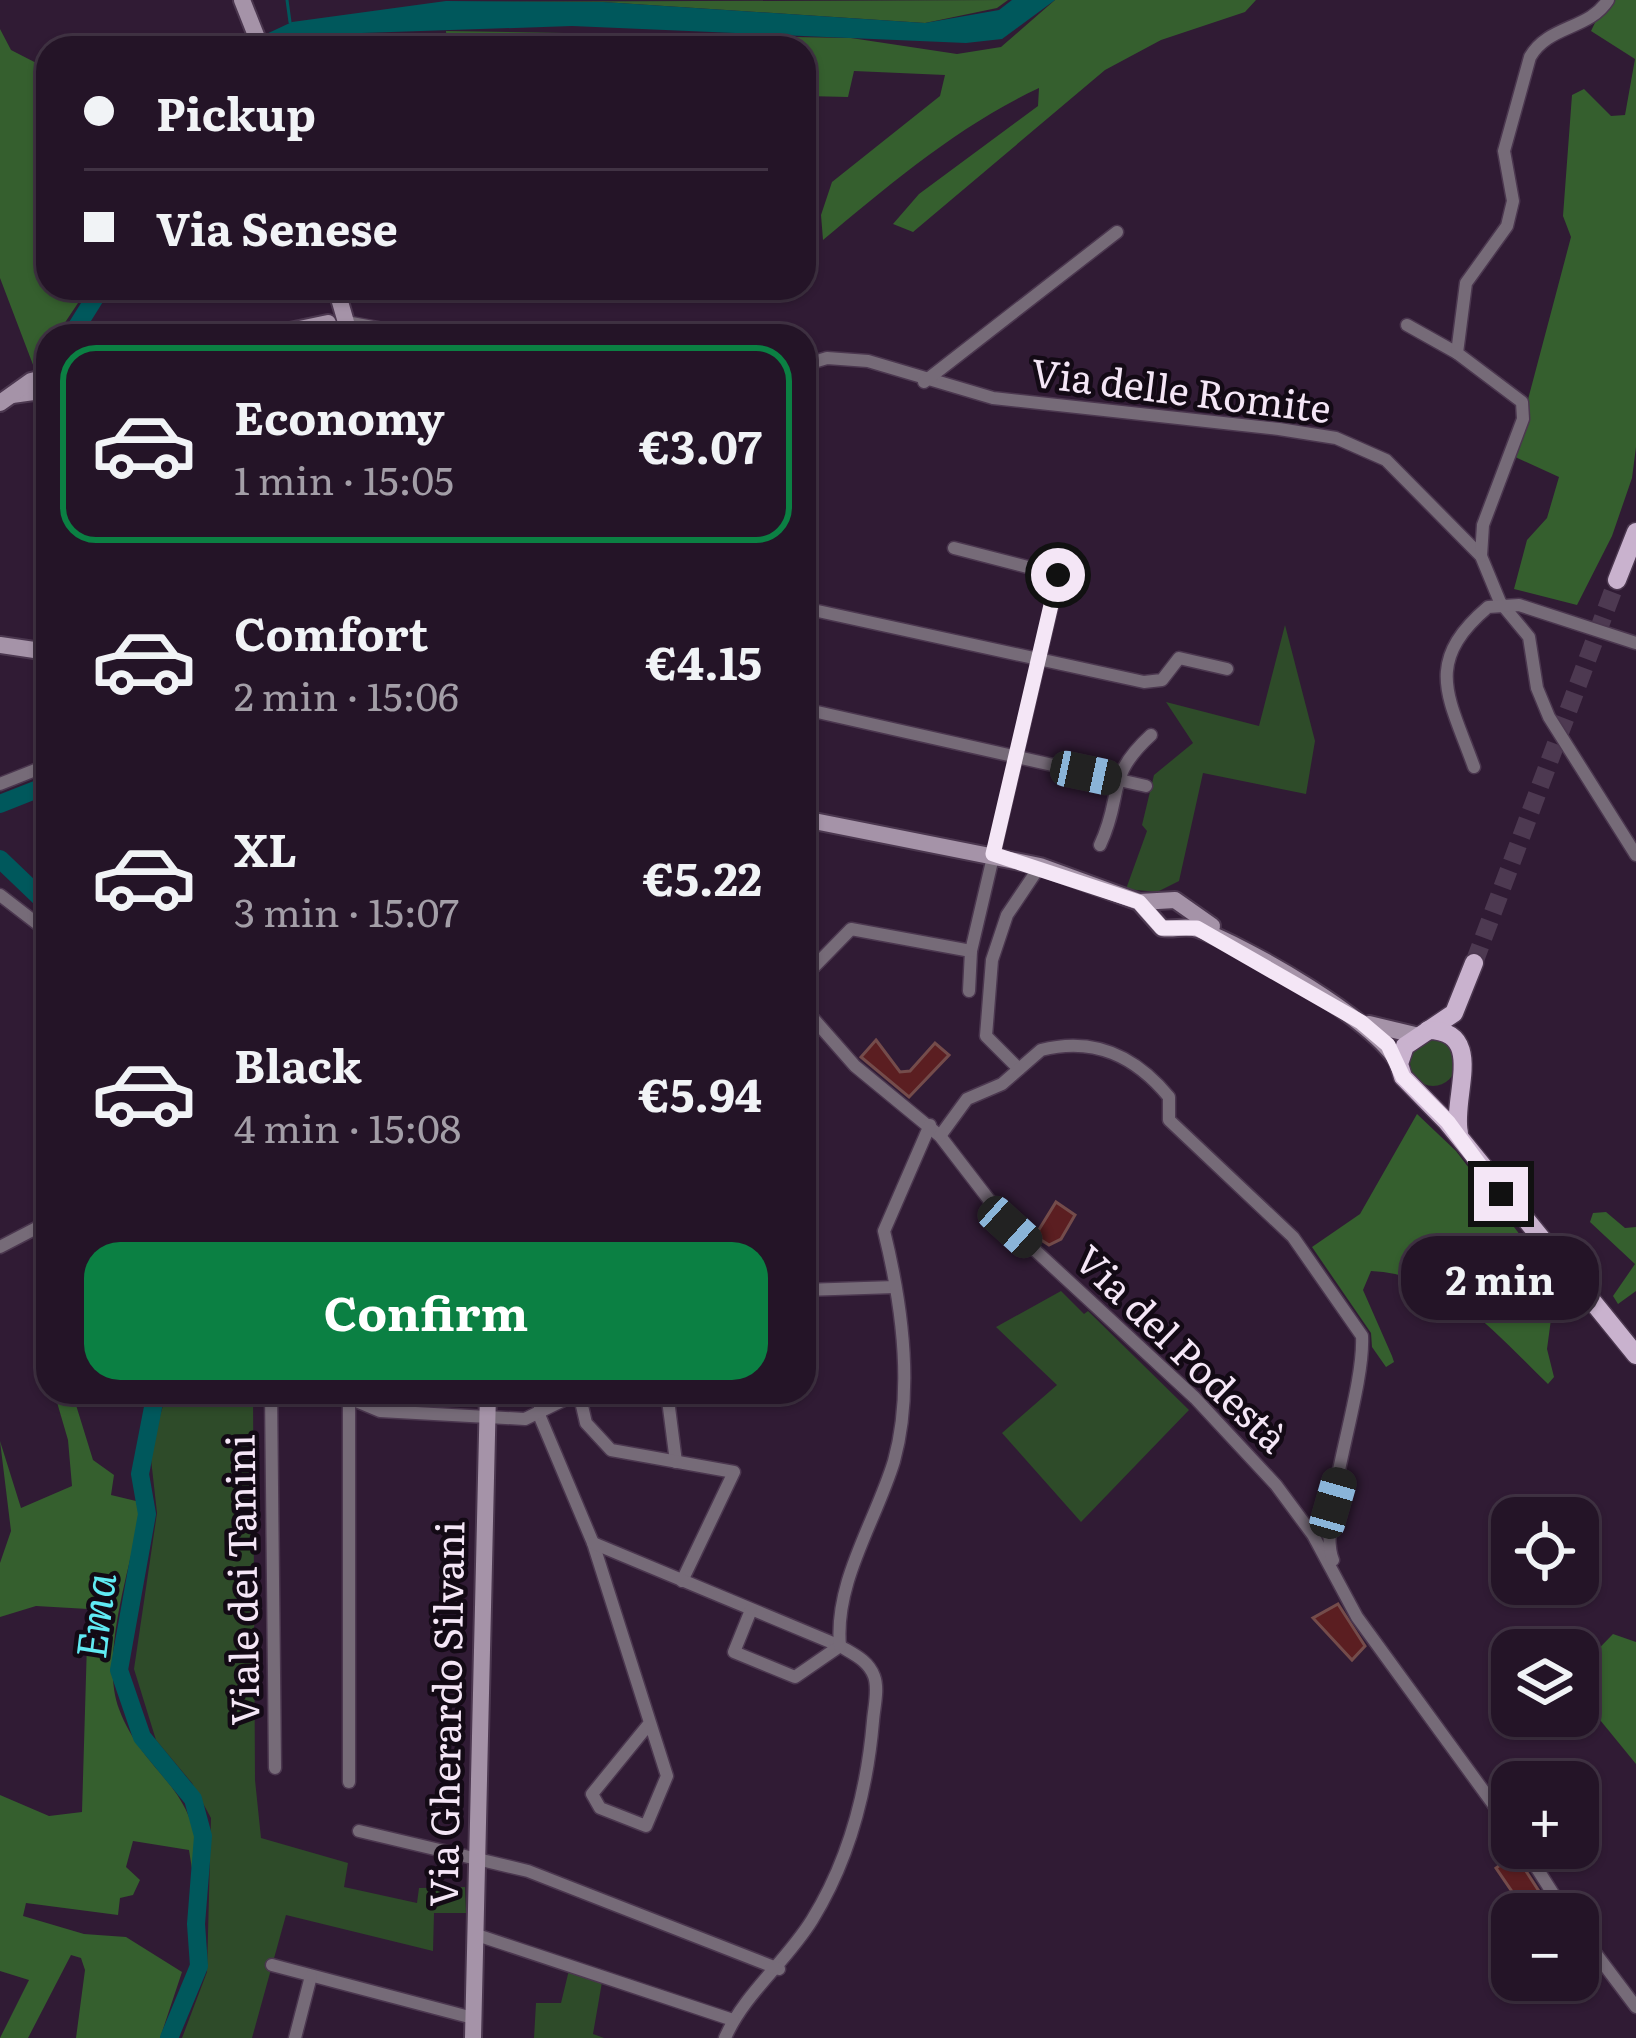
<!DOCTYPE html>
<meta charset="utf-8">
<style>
:root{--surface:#241427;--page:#302133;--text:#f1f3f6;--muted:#a39ea7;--line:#413344;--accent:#0b8043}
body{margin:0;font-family:Literata,serif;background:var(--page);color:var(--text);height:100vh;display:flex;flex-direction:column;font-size:45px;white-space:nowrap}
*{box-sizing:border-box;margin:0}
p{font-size:39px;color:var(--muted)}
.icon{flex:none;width:66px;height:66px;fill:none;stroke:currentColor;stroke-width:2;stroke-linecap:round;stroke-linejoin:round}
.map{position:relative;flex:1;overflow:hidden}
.sheet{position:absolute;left:36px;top:324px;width:780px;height:1080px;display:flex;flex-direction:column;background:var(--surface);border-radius:36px;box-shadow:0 3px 9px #0004,0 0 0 3px var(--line)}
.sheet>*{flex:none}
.hud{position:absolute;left:36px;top:36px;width:780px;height:264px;border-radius:36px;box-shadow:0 3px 9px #0004,0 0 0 3px var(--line);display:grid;align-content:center;height:264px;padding:0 48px;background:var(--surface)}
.fabs{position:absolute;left:1491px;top:1497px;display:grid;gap:24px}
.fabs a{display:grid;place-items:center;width:108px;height:108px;border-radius:24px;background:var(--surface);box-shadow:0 3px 9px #0004,0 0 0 3px var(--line);font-size:60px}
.end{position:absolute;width:54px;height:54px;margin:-27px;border:15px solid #f4e6f6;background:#111;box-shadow:0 0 0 6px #111}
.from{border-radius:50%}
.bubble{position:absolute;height:84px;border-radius:36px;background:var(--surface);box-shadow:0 3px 9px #0004,0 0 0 3px var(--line);font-size:39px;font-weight:700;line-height:84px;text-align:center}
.car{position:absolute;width:36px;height:72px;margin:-36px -18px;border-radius:15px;box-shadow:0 0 9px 3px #0007;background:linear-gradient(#222 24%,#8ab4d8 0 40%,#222 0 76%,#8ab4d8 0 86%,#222 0)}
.hud b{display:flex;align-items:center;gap:42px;height:114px;font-size:45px}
.hud b+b{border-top:3px solid var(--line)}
.hud i{width:30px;height:30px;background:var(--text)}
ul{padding:21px 0 0;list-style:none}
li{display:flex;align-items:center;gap:36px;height:198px;margin:0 24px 18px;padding:0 24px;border:6px solid transparent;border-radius:36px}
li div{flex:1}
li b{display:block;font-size:45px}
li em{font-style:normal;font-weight:700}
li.active{border-color:var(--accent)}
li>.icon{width:108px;height:108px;stroke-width:1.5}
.action{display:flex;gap:24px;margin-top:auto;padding:24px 48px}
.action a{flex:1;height:138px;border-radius:36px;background:var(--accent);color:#fff;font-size:48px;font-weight:700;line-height:138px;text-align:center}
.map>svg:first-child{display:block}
.green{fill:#2e4b29}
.forest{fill:#355f2e}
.water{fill:#00585c}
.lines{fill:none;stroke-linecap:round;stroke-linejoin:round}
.stream{stroke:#00585c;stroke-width:3}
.river{stroke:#00585c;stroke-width:18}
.building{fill:#5b1e21;stroke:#744c4b;stroke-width:3}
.primary-tunnel{stroke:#4d3951;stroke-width:18;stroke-dasharray:18 9;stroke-linecap:butt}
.street-casing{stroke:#4b374f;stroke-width:15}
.secondary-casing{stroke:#4b374f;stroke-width:20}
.primary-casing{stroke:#4b374f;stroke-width:21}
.street{stroke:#766b78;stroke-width:12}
.secondary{stroke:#a593a8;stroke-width:16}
.primary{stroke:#c9b2ce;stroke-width:18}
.route{stroke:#f4e6f6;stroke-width:15}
.labels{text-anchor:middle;stroke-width:9;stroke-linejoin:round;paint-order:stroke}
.street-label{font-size:39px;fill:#f4e6f6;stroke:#130a15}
.water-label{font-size:42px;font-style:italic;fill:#60eaf3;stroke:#130a15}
</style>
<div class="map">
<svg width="1636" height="2038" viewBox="0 0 1636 2038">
<rect width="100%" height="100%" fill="#301b34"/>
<!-- green -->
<g class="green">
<polygon points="1285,625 1315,741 1306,794 1203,773 1179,881 1157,892 1126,889 1147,831 1142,825 1154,775 1193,743 1166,702 1259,726"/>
<circle cx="1433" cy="1063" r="23"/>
<polygon points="1061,1291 1084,1314 1088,1311 1189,1410 1081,1522 1002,1433 1057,1385 996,1327"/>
<polygon points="167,1392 253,1392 255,1780 261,1838 348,1863 344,1887 417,1903 419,1888 465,1887 466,1913 434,1913 433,1951 286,1915 252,2038 182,2038 207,1972 211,1818 192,1783 156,1740 134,1669 157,1513 150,1450"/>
<polygon points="569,1970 602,1982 593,2034 604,2038 534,2038 536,2003 561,2003"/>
</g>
<!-- forest -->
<g class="forest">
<polygon points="1008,0 997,8 925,23 603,2 448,2"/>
<path d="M1055 0H1256L1245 12 1161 40 1105 70 913 232 893 224 919 194 1038 106 1039 88C958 126 890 184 823 240L821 215 832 182 940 96 945 75 854 71 848 97 807 96 812 65H804V48H447L446 31 851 38 957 54 1001 47Z"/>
<polygon points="1606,0 1636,0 1636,447 1632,478 1612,536 1577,605 1514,589 1527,540 1547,518 1559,477 1513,456 1571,237 1563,216 1572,95 1584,89 1611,116 1625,115 1635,59 1591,31"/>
<polygon points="0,29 11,50 48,69 48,288 88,288 56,336 48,336 48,349 35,370 0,278"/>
<path d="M1417 1114 1456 1151 1556 1282 1547 1349 1554 1377 1548 1384C1495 1333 1449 1275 1371 1271L1363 1290 1392 1356 1394 1362 1386 1367 1372 1347 1371 1333 1312 1247 1360 1214Z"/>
<polygon points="1606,1212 1625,1228 1636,1227 1636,1291 1618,1304 1613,1296 1635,1264 1590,1222 1593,1213"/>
<path d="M54 1392H72L93 1460 114 1475 111 1495 136 1501 140 1518C129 1569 100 1660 119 1709 145 1778 199 1784 198 1871L192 1869 189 1850 133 1841 126 1867 140 1880 133 1895 120 1898 118 1915 26 1903 23 1916 84 1934 126 1937 182 1972 160 2038H76L85 1970 81 1958 71 1955 28 2038H0L29 1980 0 1971V1795L49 1816 82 1812 88 1609 36 1606 0 1617V1563L11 1531 0 1441 21 1508 72 1486 68 1440Z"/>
<polygon points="1613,1634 1636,1642 1636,1764 1578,1693 1578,1670"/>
</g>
<!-- water -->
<polygon class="water" points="1012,0 1055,0 1002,39 966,43 572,26 362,33 299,48 267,48 262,36 292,22 446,1 603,2 925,23 999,10"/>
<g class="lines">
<!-- stream -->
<polyline class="stream" points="287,0 290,22"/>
<!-- river -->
<g class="river">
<polyline points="71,336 101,288"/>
<polyline points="48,404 48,425"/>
<polyline points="0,804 48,785"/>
<polyline points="0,859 48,905"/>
<polyline points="156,1392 140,1474 147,1514 119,1670 142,1737 193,1799 203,1836 196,1924 199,1966 169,2038"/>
</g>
</g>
<!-- building -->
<g class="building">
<polygon points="876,1040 900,1072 910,1071 935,1043 949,1055 909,1097 861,1057"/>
<polygon points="1056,1202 1075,1215 1061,1239 1049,1245 1035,1236"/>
<polygon points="1338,1604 1365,1646 1352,1660 1313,1618"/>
<polygon points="1515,1854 1544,1899 1524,1909 1496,1868"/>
</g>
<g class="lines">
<!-- primary-tunnel -->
<polyline class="primary-tunnel" points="1474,963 1617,580"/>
<defs>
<g id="street">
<polyline points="346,322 421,336"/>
<polyline points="1407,325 1457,353"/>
<polyline points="804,365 827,358 868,361 993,398 1279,429 1336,438 1386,460 1481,556 1500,602 1529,637 1537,688 1549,717 1636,855"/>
<polyline points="924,382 1117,232"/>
<polyline points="954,548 1059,575 971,951 969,991"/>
<path d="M1481 556 1483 525 1523 419 1522 402 1457 353 1466 283 1507 226 1513 201 1504 151 1530 57C1548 25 1589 30 1608 0"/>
<polyline points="804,608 1144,682 1162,680 1179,658 1227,669"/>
<polyline points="804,709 1146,786"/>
<path d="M1474 767C1449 697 1422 663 1488 607L1519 605 1636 643"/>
<polyline points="0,784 48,765"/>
<path d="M1100 845C1124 794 1104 778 1151 735"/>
<polyline points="0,895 48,932"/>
<polyline points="807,974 851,929 971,951"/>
<polyline points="804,1008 855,1066 940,1136 1010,1227 1195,1398 1276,1485 1313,1535 1357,1617 1512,1830"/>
<polyline points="1019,1069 986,1036 992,960 1007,915 1040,866"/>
<path d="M940 1136 967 1099 1002 1084 1041 1050C1095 1036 1136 1057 1169 1097V1120L1293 1237 1362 1336C1365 1394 1316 1520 1333 1560"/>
<polyline points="0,1247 48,1222"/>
<polyline points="804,1290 895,1287"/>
<polyline points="271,1392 275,1768"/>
<polyline points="540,1392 540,1417 593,1543 667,1776 646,1826 600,1808 592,1794 649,1724"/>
<polyline points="667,1392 676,1462"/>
<polyline points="579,1393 586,1423 611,1450 734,1472 682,1581"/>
<polyline points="271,1398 349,1398 380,1411 525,1419 580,1392"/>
<polyline points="349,1398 349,1782"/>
<path d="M593 1543 840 1646C853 1654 868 1660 874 1676 879 1689 874 1707 873 1721 867 1791 849 1860 812 1920 786 1962 744 1994 725 2038"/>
<polyline points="751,1610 734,1652 795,1677 840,1646"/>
<path d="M840 1646C834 1582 876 1521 894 1461 914 1389 901 1300 884 1231L930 1125"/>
<polyline points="359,1831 528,1871 779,1969"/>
<polyline points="1524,1848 1566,1914"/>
<polyline points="1578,1930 1636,2007"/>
<polyline points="474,1934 733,2020"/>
<polyline points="272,1965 473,2018"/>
<polyline points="295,2038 311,1976"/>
</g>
<g id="secondary">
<polyline points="242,0 261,48"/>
<polyline points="336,288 350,336"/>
<polyline points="266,336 328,323"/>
<polyline points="12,395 48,390"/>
<polyline points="0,403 31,381 48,377"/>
<polyline points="0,645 48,652"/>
<path d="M804 819 1040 866 1139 902 1162 928C1174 930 1185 925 1198 929 1248 947 1375 1020 1399 1064"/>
<polyline points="1140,902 1175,900 1212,926"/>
<polyline points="1369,1024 1415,1035"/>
<polyline points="473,2038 488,1392"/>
</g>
<g id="primary">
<polyline points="1617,580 1636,532"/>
<polyline points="1474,963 1454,1013 1405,1046 1399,1064 1403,1077 1447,1122 1636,1355"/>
<path d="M1428 1030C1487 1031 1451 1097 1459 1133"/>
</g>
</defs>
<!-- street casing -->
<use href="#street" class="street-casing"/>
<!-- secondary casing -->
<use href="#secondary" class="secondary-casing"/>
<!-- primary casing -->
<use href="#primary" class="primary-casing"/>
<!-- street -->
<use href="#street" class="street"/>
<!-- secondary -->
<use href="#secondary" class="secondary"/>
<!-- primary -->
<use href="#primary" class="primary"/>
</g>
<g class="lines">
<!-- route -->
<polyline class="route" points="1058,575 993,854 1139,902 1162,928 1197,928 1361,1022 1388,1045 1403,1077 1448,1122 1501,1194"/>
</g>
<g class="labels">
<!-- street labels -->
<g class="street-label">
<text transform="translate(1181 391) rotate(7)" y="14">Via delle Romite</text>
<text transform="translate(1181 1349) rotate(44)" y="14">Via del Podestà</text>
<text transform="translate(243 1580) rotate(-91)" y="14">Viale dei Tanini</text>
<text transform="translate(447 1714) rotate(-89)" y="14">Via Gherardo Silvani</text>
</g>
<!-- water labels -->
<g class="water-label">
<text transform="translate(96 1616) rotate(-83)" y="15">Ema</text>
</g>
</g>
</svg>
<div class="fabs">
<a><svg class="icon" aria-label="locate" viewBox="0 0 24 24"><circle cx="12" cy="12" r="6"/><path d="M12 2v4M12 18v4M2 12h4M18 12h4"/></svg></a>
<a><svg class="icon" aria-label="layers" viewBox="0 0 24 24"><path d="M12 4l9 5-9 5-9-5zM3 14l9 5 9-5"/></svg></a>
<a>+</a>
<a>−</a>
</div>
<i class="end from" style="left:1058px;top:575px"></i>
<i class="end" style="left:1501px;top:1194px"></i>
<div class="bubble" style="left:1401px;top:1236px;width:198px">2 min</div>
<i class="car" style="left:1086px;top:773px;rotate:102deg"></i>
<i class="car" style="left:1010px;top:1227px;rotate:132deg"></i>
<i class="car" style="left:1333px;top:1503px;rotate:16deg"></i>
<div class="hud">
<b><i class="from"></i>Pickup</b>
<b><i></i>Via Senese</b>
</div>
<section class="sheet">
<ul>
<li class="active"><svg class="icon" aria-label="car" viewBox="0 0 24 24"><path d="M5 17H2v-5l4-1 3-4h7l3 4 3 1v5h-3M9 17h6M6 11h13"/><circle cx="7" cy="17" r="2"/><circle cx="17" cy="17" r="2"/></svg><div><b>Economy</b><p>1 min · 15:05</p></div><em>€3.07</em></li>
<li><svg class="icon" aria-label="car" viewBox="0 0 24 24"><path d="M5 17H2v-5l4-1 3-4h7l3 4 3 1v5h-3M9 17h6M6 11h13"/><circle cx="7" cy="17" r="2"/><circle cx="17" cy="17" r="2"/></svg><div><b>Comfort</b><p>2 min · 15:06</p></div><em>€4.15</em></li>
<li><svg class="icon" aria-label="car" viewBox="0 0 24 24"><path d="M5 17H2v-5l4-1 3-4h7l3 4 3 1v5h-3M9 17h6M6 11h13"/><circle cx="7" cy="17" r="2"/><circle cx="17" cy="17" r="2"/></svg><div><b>XL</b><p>3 min · 15:07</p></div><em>€5.22</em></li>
<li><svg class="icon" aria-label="car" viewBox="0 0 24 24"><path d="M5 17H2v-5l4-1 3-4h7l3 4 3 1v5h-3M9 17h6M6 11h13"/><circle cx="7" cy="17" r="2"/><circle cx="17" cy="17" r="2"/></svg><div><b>Black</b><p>4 min · 15:08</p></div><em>€5.94</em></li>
</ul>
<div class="action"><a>Confirm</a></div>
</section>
</div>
